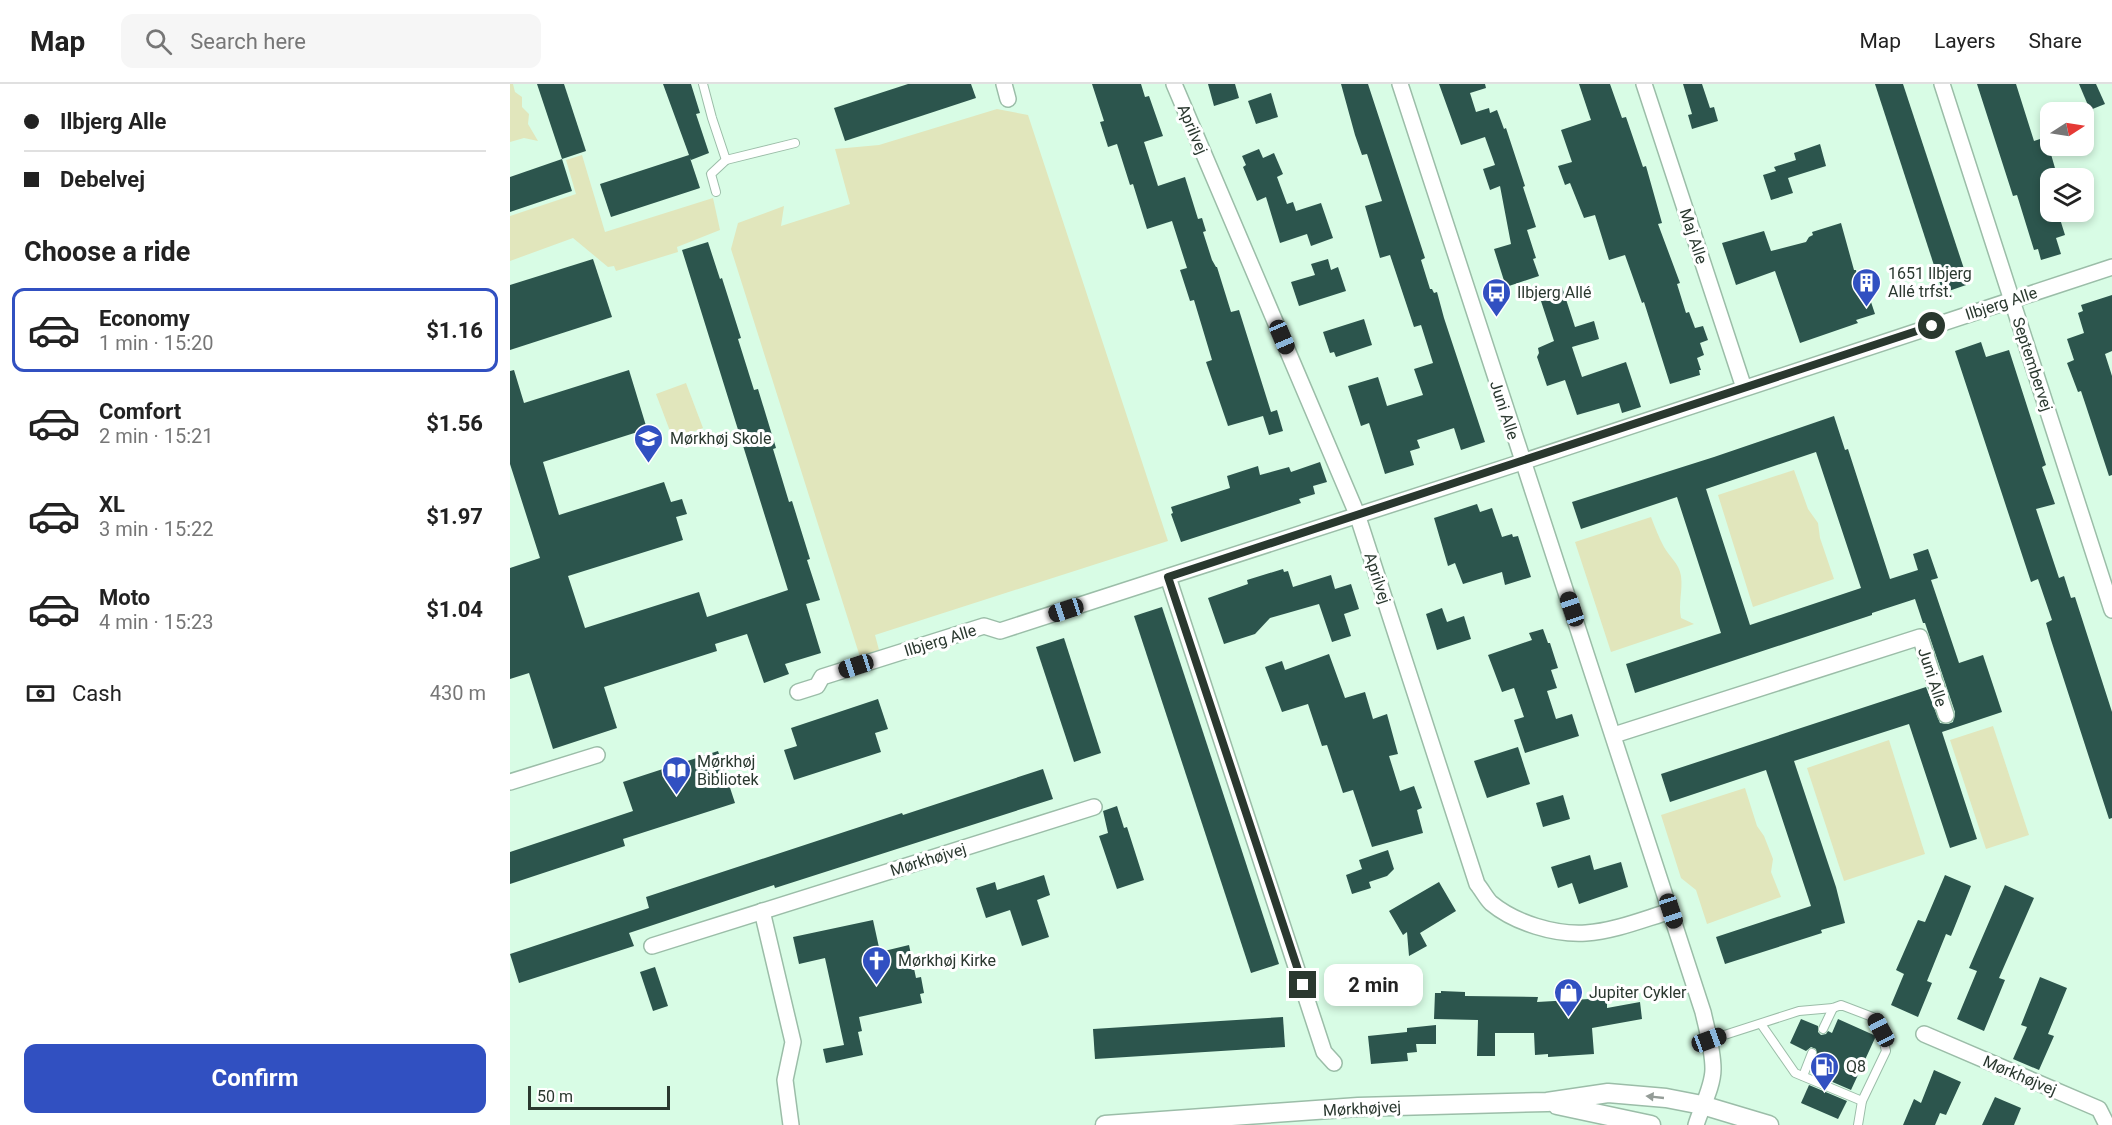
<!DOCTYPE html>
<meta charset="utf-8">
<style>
:root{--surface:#fff;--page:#f6f6f6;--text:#222;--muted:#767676;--line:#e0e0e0;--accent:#3150c1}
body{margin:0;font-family:Roboto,sans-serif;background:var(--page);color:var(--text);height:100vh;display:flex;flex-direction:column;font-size:22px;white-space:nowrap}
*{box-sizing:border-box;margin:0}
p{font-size:20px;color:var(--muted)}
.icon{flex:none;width:33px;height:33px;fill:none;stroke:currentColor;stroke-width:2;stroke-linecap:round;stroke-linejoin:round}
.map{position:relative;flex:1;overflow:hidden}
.details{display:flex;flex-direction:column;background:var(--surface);width:510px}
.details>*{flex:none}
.hud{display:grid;align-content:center;height:132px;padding:0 24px;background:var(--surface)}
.needle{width:39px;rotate:78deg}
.tools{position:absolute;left:1530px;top:18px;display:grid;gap:12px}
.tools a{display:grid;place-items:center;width:54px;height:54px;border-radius:12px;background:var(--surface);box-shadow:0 3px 9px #0003;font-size:30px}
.scale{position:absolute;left:18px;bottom:15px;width:142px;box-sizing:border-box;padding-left:6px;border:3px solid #2a382f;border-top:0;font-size:16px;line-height:21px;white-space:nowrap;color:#2a382f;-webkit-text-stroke:4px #fff;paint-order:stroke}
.end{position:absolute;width:27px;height:27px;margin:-14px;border:8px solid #2a382f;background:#fff;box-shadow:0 0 0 3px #fff}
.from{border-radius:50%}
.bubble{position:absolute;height:42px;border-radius:12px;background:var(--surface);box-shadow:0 3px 9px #0003;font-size:20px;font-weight:700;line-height:42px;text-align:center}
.car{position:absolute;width:18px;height:36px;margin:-18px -9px;border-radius:8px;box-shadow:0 0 4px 2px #0007;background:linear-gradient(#222 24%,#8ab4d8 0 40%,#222 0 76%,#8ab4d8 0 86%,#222 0)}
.hud b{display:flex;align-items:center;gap:21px;height:57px;font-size:22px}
.hud b+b{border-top:2px solid var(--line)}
.hud i{width:15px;height:15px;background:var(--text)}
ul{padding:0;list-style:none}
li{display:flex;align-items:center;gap:18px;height:84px;margin:0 12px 9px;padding:0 12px;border:3px solid transparent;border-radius:12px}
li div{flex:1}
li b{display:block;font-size:22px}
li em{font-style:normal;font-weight:700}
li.on{border-color:var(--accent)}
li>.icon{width:54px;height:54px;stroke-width:1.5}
h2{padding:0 24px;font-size:27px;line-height:72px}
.pay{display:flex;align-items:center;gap:15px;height:66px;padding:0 24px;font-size:22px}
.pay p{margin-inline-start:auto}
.action{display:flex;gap:12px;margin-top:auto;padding:12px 24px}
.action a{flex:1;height:69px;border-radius:12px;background:var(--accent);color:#fff;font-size:24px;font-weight:700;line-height:69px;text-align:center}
header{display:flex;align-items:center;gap:36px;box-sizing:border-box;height:84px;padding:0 30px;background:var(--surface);border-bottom:2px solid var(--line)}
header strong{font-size:28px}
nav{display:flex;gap:33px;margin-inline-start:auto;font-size:21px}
.search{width:420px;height:54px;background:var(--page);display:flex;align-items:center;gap:15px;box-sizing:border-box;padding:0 21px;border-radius:12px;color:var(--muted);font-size:22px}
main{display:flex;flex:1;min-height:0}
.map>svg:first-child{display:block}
.green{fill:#e1e6bc}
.building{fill:#2c554d;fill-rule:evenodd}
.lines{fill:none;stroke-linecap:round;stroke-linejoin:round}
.service-casing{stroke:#9bbda8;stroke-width:10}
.minor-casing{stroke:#9bbda8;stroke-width:18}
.tertiary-casing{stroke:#9bbda8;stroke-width:21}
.service{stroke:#fff;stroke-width:8}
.minor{stroke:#fff;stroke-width:15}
.tertiary{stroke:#fff;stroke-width:18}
.oneway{fill:#949c97}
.route{stroke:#2a382f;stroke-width:8}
.labels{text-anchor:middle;stroke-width:6;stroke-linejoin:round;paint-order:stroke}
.street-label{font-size:16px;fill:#2a382f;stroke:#fff}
.poi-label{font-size:16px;fill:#2a382f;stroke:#fff;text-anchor:start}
</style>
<header>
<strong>Map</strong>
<div class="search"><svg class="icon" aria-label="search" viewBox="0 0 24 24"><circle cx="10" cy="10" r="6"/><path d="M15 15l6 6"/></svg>Search here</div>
<nav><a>Map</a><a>Layers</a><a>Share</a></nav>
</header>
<main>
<section class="details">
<div class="hud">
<b><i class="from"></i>Ilbjerg Alle</b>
<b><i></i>Debelvej</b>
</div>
<h2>Choose a ride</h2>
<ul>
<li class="on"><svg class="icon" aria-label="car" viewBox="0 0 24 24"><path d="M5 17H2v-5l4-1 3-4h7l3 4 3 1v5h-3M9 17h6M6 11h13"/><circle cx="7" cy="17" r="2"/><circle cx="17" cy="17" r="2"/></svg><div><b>Economy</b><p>1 min · 15:20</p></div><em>$1.16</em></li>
<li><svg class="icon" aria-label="car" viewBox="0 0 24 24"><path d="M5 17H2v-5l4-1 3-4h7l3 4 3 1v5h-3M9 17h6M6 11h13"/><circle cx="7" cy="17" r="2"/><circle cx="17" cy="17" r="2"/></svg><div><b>Comfort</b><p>2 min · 15:21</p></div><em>$1.56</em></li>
<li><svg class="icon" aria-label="car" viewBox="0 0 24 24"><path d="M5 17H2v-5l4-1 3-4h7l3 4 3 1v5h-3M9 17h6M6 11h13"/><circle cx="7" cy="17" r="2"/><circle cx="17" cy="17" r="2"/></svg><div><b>XL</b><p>3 min · 15:22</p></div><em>$1.97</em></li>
<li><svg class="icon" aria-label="car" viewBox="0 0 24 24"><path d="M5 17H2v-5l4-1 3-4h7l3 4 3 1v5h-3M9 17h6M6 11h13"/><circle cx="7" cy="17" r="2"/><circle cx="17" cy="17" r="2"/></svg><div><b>Moto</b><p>4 min · 15:23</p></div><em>$1.04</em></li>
</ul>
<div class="pay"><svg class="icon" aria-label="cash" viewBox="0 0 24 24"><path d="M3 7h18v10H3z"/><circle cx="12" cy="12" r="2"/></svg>Cash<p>430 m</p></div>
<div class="action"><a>Confirm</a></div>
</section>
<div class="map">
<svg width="1602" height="1041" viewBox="0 0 1602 1041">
<rect width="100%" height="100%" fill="#d8fce5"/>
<!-- green -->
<g class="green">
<polygon points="0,0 3,0 5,8 12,13 12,23 19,30 18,40 28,57 14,54 0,58"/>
<polygon points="487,25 518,31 658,457 365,551 369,566 350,573 221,165 228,139 274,122 271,142 340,120 325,65 369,61"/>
<polygon points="72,71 95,148 203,114 210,146 167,163 168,168 106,187 104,182 98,183 63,154 0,177 0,132 66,110 56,76"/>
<polygon points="176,299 193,344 163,355 146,310"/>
<polygon points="1284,386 1298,425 1308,439 1310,454 1324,495 1243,523 1208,411"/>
<path d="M1141 433C1145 443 1149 454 1154 463 1160 474 1169 479 1171 492 1173 507 1168 519 1171 534L1184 540 1101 568 1065 458Z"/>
<polygon points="1483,642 1519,751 1476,765 1440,656"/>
<polygon points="1379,656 1415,770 1334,797 1297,684"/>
<polygon points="1235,704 1247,742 1254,752 1263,775 1261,788 1271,813 1197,840 1186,806 1171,794 1151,731"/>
</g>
<!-- building -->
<g class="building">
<polygon points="27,0 54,0 76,67 52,75"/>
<polygon points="153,0 181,0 190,29 186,30 199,69 181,76 180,74 190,104 101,133 90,100 179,71"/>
<polygon points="398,0 461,0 466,14 335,57 324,24"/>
<polygon points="582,0 631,0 635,13 639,12 653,52 634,58 648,102 675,93 688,135 692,134 696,147 693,148 702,176 706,183 707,183 721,228 729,226 761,328 767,326 773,347 759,351 753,332 718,342 696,278 702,276 684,216 680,217 670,186 677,184 662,137 637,145 623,100 620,101 607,60 598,63 590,38 594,37"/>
<polygon points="698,0 725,0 729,14 704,22"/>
<polygon points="831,0 858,0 915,174 911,176 920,205 922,205 924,209 927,208 934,234 975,358 951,366 944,344 907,356 910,364 900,367 904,381 875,390 859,339 851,342 838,302 868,293 877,322 913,311 904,285 923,279 911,241 904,243 880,171 870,174 855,122 872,117 857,70 852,71 845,51"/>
<polygon points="929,0 975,0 976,4 960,9 966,28 979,24 980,29 987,26 994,45 996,44 1015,102 1013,103 1026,143 1017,146 1026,174 1023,175 1029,192 996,203 984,165 1001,160 990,102 980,106 973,85 985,81 975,53 951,61"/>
<polygon points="1069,0 1100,0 1112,34 1116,33 1133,83 1136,82 1152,139 1148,140 1170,199 1167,200 1176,229 1179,228 1185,244 1193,242 1198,256 1190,259 1194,271 1187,274 1191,286 1189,286 1190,291 1160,300 1134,218 1132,219 1115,171 1099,176 1085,131 1074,134 1060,99 1055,101 1048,82 1062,78 1051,46 1081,36"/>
<polygon points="1173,0 1192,0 1200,24 1204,23 1208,37 1182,45 1178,31 1182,30"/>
<polygon points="1365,0 1393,0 1459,200 1433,209"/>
<polygon points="1467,0 1506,0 1524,57 1536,53 1547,91 1540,94 1540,101 1534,103 1540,128 1545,137 1550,135 1555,151 1546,154 1551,170 1531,176 1528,165 1524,166 1507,111 1503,112"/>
<polygon points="1569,0 1586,0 1595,20 1580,26"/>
<polygon points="761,9 768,33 746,40 738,17"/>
<polygon points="1310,60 1316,82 1278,94 1283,109 1261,116 1253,91 1266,87 1264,83 1286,76 1284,69"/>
<polygon points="749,65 753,74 764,69 773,90 767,93 777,120 783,118 786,127 811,119 823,154 801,162 797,150 770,159 756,113 747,117 733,83 736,81 732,72"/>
<polygon points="52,75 62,107 0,128 0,93"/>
<polygon points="1331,139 1344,186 1346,186 1351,208 1357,206 1365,230 1346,236 1348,239 1290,259 1265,187 1226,201 1212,159 1254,147 1261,167 1296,158 1299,153 1303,151 1302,148"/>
<polygon points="198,158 210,195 212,194 231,254 228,255 244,306 248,305 266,364 263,365 279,418 282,417 300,475 297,476 310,516 296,520 311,569 275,580 279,590 254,599 237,550 205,560 207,567 94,603 107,644 43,665 19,589 0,595 0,484 30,474 0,380 0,287 4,286 14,319 119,286 137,345 33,378 49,431 154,398 161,418 172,415 177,430 166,433 173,456 58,492 75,544 189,508 197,533 278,506 172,166"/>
<polygon points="83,175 102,233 0,266 0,201"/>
<polygon points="818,175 821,186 828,183 836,207 789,222 781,198 805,191 801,180"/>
<polygon points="1052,203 1065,243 1084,237 1089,255 1062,263 1072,293 1116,278 1131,323 1112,329 1109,319 1067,331 1055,296 1037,302 1027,273 1029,269 1028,264 1044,257 1029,211"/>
<polygon points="1602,211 1602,267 1595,270 1602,292 1602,391 1599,392 1576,322 1571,307 1568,308 1557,279 1564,276 1557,255 1574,249 1568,229 1573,227 1571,221"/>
<polygon points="854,235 862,261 826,273 824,268 820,269 813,248"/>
<polygon points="1471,258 1476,273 1499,266 1536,381 1532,383 1545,420 1526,425 1549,494 1554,492 1561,514 1565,513 1602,628 1602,734 1599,735 1541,556 1536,539 1542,536 1528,495 1521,498 1445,267"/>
<path d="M1324 332 1335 366 1338 365 1380 495 1408 486 1403 470 1418 465 1428 494 1421 496 1449 579 1473 571 1492 628 1432 648 1467 755 1440 764 1399 640 1284 677 1326 803 1335 839 1311 846 1312 849 1215 880 1206 853 1301 822 1256 686 1160 718 1151 690 1416 603 1430 639 1438 640 1443 638 1445 628 1415 539H1413L1405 515 1362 529V531L1125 609 1116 580 1211 549 1167 413 1071 445 1062 418 1204 373ZM1306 368 1351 504 1240 541 1196 405Z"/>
<polygon points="810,378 817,398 803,402 805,410 789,415 791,419 671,458 661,430 663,429 661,423 720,404 717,392 748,382 750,391 779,383 781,388"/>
<polygon points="967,420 970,428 982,424 992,453 1002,450 1003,453 1008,452 1021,493 995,501 992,488 953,500 945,479 938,482 924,434"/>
<polygon points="773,485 774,488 778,487 783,503 821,491 825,505 841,500 849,525 834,530 841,552 822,558 809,520 760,534 745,550 714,560 698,514 738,500 737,496"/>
<polygon points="652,523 769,880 741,889 624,532"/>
<polygon points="932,524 937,538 954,532 961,555 927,566 916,530"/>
<polygon points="1033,545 1038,559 1040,559 1048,584 1041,586 1047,604 1037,607 1046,635 1062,630 1069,652 1015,669 1004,636 1014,633 1004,604 992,608 978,571 1022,556 1019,549"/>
<polygon points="554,554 591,669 564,678 526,563"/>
<polygon points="819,570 835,614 855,608 863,635 877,630 888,670 879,672 890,707 904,702 912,724 907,726 913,749 862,763 843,706 833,709 817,661 812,662 798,620 772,628 755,583 772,577 775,586"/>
<polygon points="368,615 378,645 365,649 371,668 284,696 274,666 287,662 281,644"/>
<polygon points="1008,663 1020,700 977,714 964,677"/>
<polygon points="208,667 225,719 113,755 115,762 0,800 0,768 123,727 113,698"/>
<polygon points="533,685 543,715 265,804 264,801 119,849 124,862 9,899 0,870 139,824 136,813 392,729 393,731"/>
<polygon points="1053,711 1060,735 1033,743 1026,719"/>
<polygon points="607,722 614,744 617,743 634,796 607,805 589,752 598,749 593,727"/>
<polygon points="878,766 884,785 877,792 859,798 861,804 842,810 836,791 852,785 849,776"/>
<polygon points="1080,771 1084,786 1111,778 1118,803 1069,820 1062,799 1048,804 1041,783"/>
<polygon points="534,791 540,811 527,816 539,853 512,862 500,826 476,834 466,804 485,798 487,806"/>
<polygon points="1435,791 1461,802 1441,852 1436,850 1417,897 1422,899 1408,933 1381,921 1394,890 1386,886 1408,836 1415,838"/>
<polygon points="929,798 946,827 910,849 917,862 899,872 897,848 893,851 879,827"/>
<polygon points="1495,801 1524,814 1489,894 1495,896 1474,947 1447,935 1467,887 1459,884"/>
<polygon points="363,836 370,868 399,861 406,894 411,893 414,909 410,910 412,919 349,933 352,947 348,948 353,971 316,979 313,965 334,961 315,874 289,880 283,853"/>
<polygon points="145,883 158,922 143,927 130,888"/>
<polygon points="1530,893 1557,904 1538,950 1544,952 1529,986 1503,975 1517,943 1511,941"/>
<polygon points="931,907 955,908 955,912 1028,913 1027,918 1097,914 1097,924 1130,918 1132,935 1082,944 1084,970 1038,973 1038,970 1025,971 1024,949 985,949 985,972 967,972 968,936 924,935 925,909 931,909"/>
<polygon points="773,933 775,963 585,975 583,945"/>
<polygon points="1291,935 1308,942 1308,948 1311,951 1316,950 1318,947 1322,949 1328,935 1366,952 1341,1006 1304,990 1311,974 1307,972 1306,965 1301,963 1296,967 1280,959"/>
<polygon points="926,941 926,960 906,960 907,968 897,969 898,977 861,980 858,952 897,948 897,944"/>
<polygon points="1424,986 1451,998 1436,1031 1430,1029 1425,1041 1393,1041 1404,1015 1411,1019"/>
<polygon points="1299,1001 1337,1017 1328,1035 1291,1019"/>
<polygon points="1485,1013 1511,1024 1504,1041 1472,1041"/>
</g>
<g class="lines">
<defs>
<g id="service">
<polyline points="193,0 202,34 216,76 285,59"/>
<polyline points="206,108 201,90 216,76"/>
<polyline points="1251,940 1285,989 1352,1017"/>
<polyline points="1313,945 1323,924"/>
<polyline points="1199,956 1289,927 1323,924 1331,921 1365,934 1371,946 1376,967 1352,1017 1348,1041"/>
<polyline points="1293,992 1302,969"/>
</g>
<g id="minor">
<polyline points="494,0 498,15"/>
<path d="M664 0 847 430 967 800C972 806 976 814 981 819 1005 839 1045 851 1076 849 1105 847 1134 835 1161 827"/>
<path d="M890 0 1193 928C1197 946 1203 966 1203 985 1203 1003 1191 1024 1186 1041"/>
<polyline points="1134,0 1234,304"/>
<polyline points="1432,0 1602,526"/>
<polyline points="658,493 814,968 824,979"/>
<polyline points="288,608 307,602 312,593 474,542 490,547 1012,378 1602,183"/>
<polyline points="1104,651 1410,553 1436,631"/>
<polyline points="0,698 87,671"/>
<polyline points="252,827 283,958 275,996 281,1041"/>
<polyline points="142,862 584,723"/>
<polyline points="1414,950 1589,1025 1597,1041"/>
</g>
<g id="tertiary">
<polyline points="1047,1021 1141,1041"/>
<polyline points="595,1041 848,1023 1037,1018 1098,1009 1156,1014 1192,1021 1259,1041"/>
</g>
</defs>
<!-- service casing -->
<use href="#service" class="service-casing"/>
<!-- minor casing -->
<use href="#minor" class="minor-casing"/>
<!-- tertiary casing -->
<use href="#tertiary" class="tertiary-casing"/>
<!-- service -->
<use href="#service" class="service"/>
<!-- minor -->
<use href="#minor" class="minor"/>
<!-- tertiary -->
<use href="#tertiary" class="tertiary"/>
</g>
<!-- one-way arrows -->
<defs><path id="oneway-solid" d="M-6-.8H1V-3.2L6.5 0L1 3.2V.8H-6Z" transform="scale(1.5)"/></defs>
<use class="oneway" href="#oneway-solid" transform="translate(1145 1013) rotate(-174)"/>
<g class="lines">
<!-- route -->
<polyline class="route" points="793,901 658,493 1422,242"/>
</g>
<!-- icons -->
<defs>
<symbol id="building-pin" viewBox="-11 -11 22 30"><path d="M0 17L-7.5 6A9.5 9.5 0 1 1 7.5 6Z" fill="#3150c1" stroke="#fff"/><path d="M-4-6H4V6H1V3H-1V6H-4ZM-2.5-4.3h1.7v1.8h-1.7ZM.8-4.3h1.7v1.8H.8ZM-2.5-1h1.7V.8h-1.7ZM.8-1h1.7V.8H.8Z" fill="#fff"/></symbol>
<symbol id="bus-pin" viewBox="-11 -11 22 30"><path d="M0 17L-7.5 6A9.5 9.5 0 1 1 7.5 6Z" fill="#3150c1" stroke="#fff"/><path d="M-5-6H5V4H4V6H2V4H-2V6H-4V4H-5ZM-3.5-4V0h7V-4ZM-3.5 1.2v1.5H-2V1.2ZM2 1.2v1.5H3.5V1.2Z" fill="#fff"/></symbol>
<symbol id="school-pin" viewBox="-11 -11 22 30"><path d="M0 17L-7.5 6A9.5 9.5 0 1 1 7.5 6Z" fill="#3150c1" stroke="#fff"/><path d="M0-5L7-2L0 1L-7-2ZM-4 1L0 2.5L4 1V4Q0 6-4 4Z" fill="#fff"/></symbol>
<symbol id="library-pin" viewBox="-11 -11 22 30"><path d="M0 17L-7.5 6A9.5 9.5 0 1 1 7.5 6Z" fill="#3150c1" stroke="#fff"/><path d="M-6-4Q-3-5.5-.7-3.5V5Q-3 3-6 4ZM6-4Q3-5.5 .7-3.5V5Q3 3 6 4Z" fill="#fff"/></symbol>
<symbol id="church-pin" viewBox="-11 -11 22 30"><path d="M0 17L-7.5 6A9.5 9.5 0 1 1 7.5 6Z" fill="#3150c1" stroke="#fff"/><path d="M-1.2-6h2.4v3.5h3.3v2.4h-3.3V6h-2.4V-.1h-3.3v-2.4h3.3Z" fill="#fff"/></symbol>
<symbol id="shop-pin" viewBox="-11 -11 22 30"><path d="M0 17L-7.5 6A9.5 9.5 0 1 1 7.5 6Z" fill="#3150c1" stroke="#fff"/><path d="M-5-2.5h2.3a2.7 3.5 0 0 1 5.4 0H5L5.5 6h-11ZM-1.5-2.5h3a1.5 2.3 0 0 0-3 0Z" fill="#fff"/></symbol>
<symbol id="fuel-pin" viewBox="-11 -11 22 30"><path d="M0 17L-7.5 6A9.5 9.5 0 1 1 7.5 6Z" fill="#3150c1" stroke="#fff"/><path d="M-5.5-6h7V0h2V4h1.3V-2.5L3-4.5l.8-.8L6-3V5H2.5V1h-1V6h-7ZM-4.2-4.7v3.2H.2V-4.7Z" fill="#fff"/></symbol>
</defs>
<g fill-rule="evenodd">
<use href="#building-pin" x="1340" y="182" width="33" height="45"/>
<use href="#bus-pin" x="970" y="192" width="33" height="45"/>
<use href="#school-pin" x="122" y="338" width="33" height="45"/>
<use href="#library-pin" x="150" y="670" width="33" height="45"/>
<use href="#church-pin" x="350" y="860" width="33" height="45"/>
<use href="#shop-pin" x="1042" y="892" width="33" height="45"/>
<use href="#fuel-pin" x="1298" y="966" width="33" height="45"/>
</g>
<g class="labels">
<!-- street labels -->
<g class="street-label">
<text transform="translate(683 45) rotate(67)" y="6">Aprilvej</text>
<text transform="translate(1184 152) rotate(72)" y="6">Maj Alle</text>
<text transform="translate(1491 219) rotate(-18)" y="6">Ilbjerg Alle</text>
<text transform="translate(1523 280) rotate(72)" y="6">Septembervej</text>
<text transform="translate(995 326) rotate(72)" y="6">Juni Alle</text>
<text transform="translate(868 494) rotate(72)" y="6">Aprilvej</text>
<text transform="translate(430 556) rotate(-17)" y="6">Ilbjerg Alle</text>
<text transform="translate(1423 593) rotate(72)" y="6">Juni Alle</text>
<text transform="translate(418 775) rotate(-17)" y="6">Mørkhøjvej</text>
<text transform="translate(1510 991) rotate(23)" y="6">Mørkhøjvej</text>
<text transform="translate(852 1024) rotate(-3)" y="6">Mørkhøjvej</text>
</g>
<!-- poi labels -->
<g class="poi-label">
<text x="1378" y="195">1651 Ilbjerg<tspan x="1378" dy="18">Allé trfst.</tspan></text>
<text x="1007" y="214">Ilbjerg Allé</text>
<text x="160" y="360">Mørkhøj Skole</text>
<text x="187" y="683">Mørkhøj<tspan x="187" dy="18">Bibliotek</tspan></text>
<text x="388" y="882">Mørkhøj Kirke</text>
<text x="1079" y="914">Jupiter Cykler</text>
<text x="1336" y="988">Q8</text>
</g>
</g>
</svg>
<div class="tools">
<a><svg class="needle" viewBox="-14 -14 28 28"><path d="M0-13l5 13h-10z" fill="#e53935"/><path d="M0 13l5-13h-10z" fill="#767676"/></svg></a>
<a><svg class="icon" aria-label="layers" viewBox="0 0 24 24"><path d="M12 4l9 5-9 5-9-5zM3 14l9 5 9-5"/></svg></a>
</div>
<div class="scale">50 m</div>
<i class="end from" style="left:1422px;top:242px"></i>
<i class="end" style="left:793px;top:901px"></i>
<div class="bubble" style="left:814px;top:880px;width:99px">2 min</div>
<i class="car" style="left:772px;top:253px;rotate:157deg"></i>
<i class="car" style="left:1062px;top:525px;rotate:341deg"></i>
<i class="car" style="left:556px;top:526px;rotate:252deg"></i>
<i class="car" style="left:346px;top:582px;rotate:252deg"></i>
<i class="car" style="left:1161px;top:827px;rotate:162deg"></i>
<i class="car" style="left:1371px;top:946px;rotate:332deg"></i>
<i class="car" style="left:1199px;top:956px;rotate:70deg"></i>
</div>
</main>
